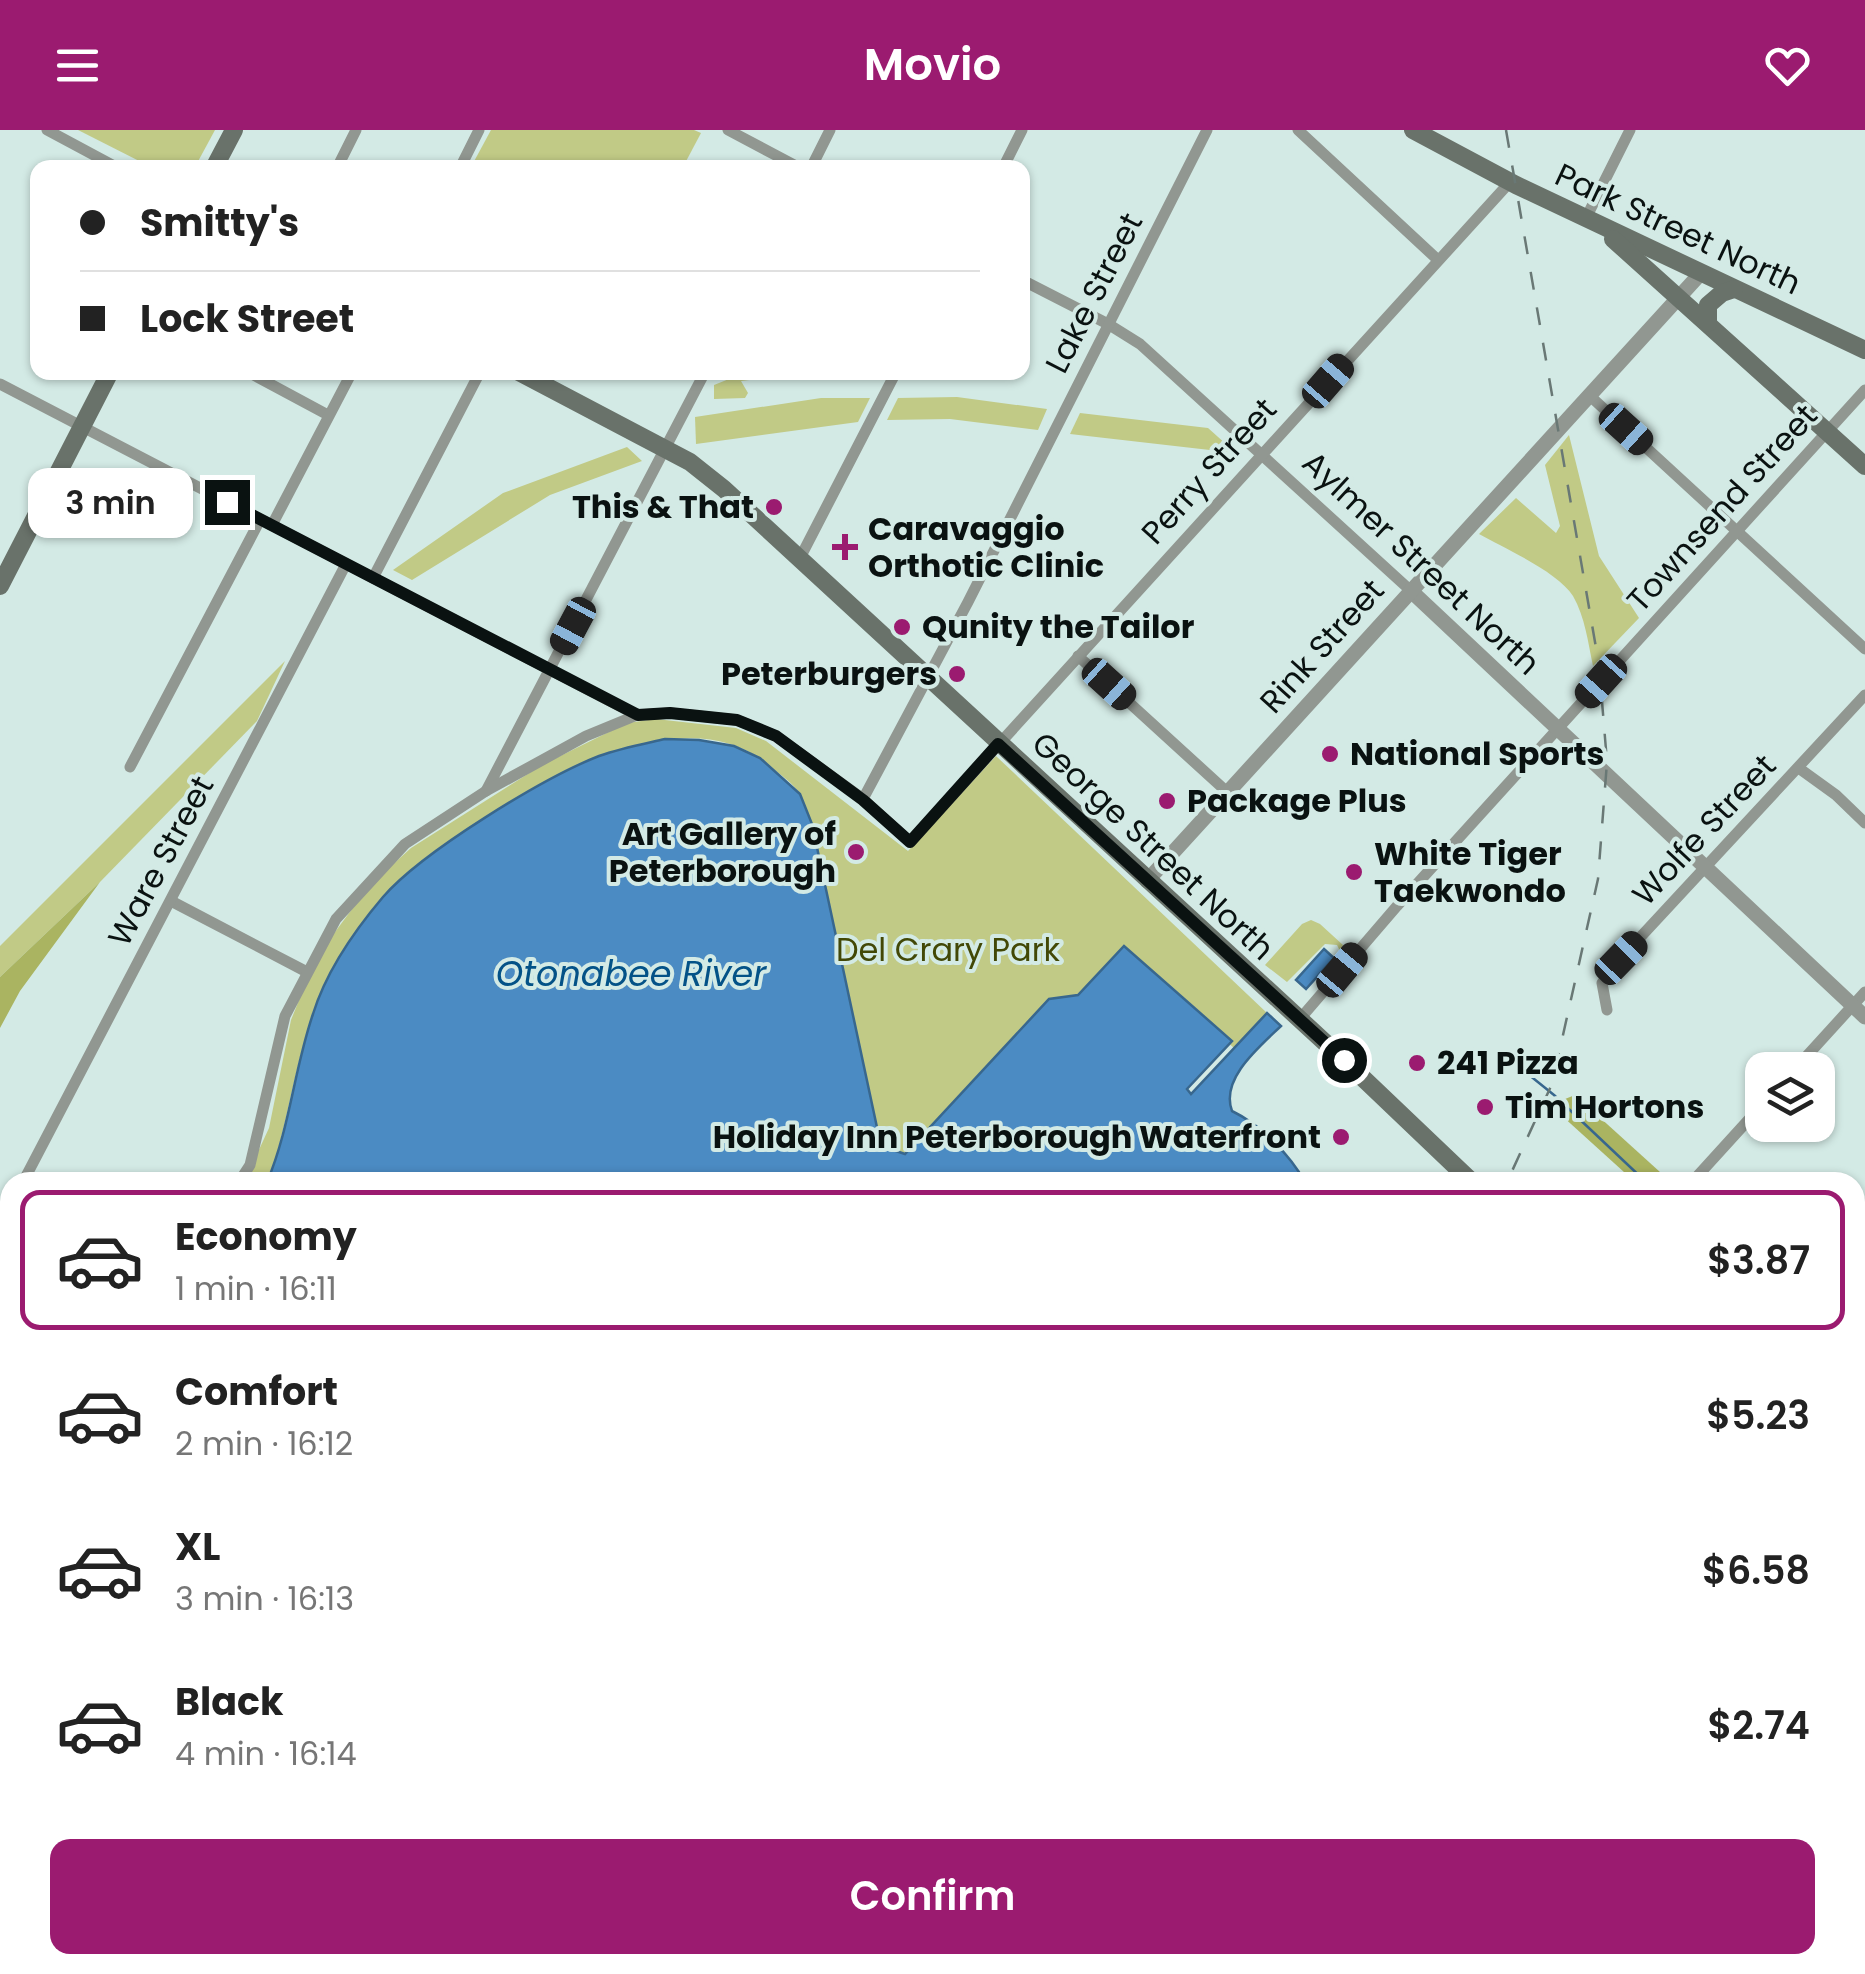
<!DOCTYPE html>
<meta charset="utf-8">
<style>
:root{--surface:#fff;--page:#f2f2f2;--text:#222;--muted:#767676;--line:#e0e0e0;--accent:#9b1b70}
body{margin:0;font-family:Poppins,sans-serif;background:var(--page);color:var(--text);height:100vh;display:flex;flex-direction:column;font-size:38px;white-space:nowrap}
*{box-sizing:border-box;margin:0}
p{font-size:32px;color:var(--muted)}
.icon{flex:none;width:55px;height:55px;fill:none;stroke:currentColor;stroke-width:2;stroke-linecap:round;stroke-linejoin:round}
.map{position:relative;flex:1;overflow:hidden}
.details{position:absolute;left:0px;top:1042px;width:1865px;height:802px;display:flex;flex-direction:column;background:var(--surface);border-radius:30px 30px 0 0;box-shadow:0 2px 8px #0004}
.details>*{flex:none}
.top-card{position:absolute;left:30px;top:30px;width:1000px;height:220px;border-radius:20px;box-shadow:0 2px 8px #0004;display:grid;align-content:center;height:220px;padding:0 50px;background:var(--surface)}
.buttons{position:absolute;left:1745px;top:922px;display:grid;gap:20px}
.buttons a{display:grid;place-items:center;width:90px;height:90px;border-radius:20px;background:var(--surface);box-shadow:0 2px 8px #0004;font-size:50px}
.end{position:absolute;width:45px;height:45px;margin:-22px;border:12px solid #0a1211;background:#fff;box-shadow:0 0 0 5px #fff}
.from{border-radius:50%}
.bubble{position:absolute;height:70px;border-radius:20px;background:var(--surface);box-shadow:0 2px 8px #0004;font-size:32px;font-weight:600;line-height:70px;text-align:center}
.car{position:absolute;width:30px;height:60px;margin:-30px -15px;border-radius:12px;box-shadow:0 0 8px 2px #0007;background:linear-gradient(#222 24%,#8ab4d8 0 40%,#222 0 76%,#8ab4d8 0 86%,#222 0)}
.top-card b{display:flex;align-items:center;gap:35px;height:95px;font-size:38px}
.top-card b+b{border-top:2px solid var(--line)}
.top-card i{width:25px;height:25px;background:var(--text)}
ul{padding:18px 0 0;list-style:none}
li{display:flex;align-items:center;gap:30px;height:140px;margin:0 20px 15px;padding:0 30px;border:5px solid transparent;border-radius:20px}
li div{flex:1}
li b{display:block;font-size:38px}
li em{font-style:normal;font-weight:600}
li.current{border-color:var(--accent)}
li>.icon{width:90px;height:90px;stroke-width:1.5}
.button{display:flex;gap:20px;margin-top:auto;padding:20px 50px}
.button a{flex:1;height:115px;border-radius:20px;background:var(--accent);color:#fff;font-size:40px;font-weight:600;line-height:115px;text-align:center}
header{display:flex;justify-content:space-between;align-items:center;height:130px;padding:0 50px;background:var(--accent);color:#fff;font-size:45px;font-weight:600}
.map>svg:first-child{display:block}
.green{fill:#c1ca86}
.forest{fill:#aab461}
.water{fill:#4b8bc3;stroke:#38678e;stroke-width:2.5}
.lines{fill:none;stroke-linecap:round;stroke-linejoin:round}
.stream{stroke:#38678e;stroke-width:2.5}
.minor{stroke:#919791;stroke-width:11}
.tertiary{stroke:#919791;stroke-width:15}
.secondary{stroke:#69726a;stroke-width:18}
.rail{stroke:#697875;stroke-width:2.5;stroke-dasharray:18 18;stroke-linecap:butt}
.route{stroke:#0a1211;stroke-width:12}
.poi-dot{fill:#9b1b70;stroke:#d3eae5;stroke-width:4}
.labels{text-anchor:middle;stroke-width:8;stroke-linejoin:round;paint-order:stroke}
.street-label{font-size:32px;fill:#0a1211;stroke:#d3eae5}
.poi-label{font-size:32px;font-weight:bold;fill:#0a1211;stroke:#d3eae5;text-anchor:start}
.park-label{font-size:32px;fill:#424806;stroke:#d3eae5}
.water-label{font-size:35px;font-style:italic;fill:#035287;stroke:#d3eae5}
</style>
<header><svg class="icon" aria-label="menu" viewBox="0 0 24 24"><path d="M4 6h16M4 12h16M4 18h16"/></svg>Movio<svg class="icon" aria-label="heart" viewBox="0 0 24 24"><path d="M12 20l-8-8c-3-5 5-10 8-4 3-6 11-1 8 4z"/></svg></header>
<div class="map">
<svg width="1865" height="1844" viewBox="0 0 1865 1844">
<rect width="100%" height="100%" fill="#d3eae5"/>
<!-- green -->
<g class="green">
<polygon points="78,0 215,0 195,37 151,37"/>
<polygon points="491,0 694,0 701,3 683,37 471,37"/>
<polygon points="735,243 735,242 777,243 774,247 741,251 748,263 745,268 714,269 714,255 734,247"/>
<polygon points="957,267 1047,279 1038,300 950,289 887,290 898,268"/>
<polygon points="821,268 870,268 858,292 696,314 695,287"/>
<polygon points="1080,283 1208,298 1236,323 1070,304"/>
<path d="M1569 305 1599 426 1639 488 1593 536C1588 512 1585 487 1573 466 1558 442 1504 418 1479 404L1516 368 1556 403 1560 396 1545 335Z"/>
<polygon points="627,317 642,331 550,365 412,450 393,440 503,363"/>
<polygon points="285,531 257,591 100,752 0,847 0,816"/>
<path d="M656 589 736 598 766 611 908 721 996 626 1267 883 1235 919 1124 817 1078 865 905 1024 881 1016 812 694C808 685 805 675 801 666 794 653 779 644 768 635 678 558 513 666 439 723 421 737 400 750 385 765 365 785 346 816 332 840 297 904 292 982 269 1050L244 1052 269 998 291 890 308 848 332 806 370 755 411 718 542 635 627 593Z"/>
<polygon points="1311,790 1320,794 1343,815 1340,821 1337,815 1325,814 1287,852 1265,835 1302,794"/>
<polygon points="0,1093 10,1098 10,1668 0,1666"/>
<polygon points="1737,1835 1835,1835 1839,1844 1742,1844"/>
</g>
<!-- forest -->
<g class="forest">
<polygon points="100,752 20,861 0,898 0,847"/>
<polygon points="1575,965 1671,1052 1635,1052 1550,975"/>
</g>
<!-- water -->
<g class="water">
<path d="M665 609 699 610 734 616 760 628 800 664 812 694 881 1016 905 1024 1049 869 1078 865 1124 816 1232 911 1187 959 1191 964 1267 883 1281 896C1259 917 1220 949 1232 981 1261 995 1290 1025 1305 1052H267C290 998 294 939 313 884 326 842 355 800 383 767 422 722 543 648 599 626 621 618 643 614 665 609Z"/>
<polygon points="1324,819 1334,828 1306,859 1296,850"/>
<polygon points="0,1666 10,1668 10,1835 1021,1835 1019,1844 0,1844"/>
<polygon points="1411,1835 1737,1835 1742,1844 1413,1844"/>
</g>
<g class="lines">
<!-- stream -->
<polyline class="stream" points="1513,932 1554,965 1646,1052"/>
<!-- minor -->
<g class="minor">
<polyline points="47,0 118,38"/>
<polyline points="728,0 800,38"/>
<polyline points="1298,0 1438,130"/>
<polyline points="337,38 356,0"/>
<polyline points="460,38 479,0"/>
<polyline points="811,38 830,0"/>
<polyline points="1003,38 1022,0"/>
<polyline points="1586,88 1630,0"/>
<polyline points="1022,150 1108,194 1140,214 1410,460"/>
<polyline points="248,242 328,285"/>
<polyline points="0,254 637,585"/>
<polyline points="1590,266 1865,519"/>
<polyline points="272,395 352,242"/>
<polyline points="800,428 896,242"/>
<polyline points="373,448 480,242"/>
<polyline points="1078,526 1226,661"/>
<polyline points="130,637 260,390"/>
<polyline points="1800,639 1836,665 1865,693"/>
<polyline points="486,661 705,242"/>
<polyline points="863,669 968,472 1207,0"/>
<polyline points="171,771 307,842"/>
<polyline points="1607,880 1602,853 1621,828 1865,565"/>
<polyline points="1299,890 1397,776 1865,260"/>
<polyline points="1794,940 1865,862"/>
<polyline points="23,1052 346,434"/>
<polyline points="239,1052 250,1035 285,886 336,789 405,714 486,661 586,606 637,585 670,583 737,590 776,606 863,669 910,712 1510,52"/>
<polyline points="1692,1052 1762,975"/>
<polyline points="0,1081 10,1086"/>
<polyline points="1855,1475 1865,1463"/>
<polyline points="1143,1844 1152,1835"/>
<polyline points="1305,1844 1301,1840 1306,1835"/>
</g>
<!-- tertiary -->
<g class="tertiary">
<polyline points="1410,460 1865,887"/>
<polyline points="1147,751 1701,143"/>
<polyline points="1859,1844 1865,1825"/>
</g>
<!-- secondary -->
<g class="secondary">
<polyline points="1413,0 1516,55 1865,220"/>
<polyline points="214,38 234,0"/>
<polyline points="1613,109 1865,336"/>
<polyline points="1708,193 1708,175 1722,163 1734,159"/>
<polyline points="519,242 690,332 724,359 1344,930 1472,1052"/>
<polyline points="0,456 110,242"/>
<polyline points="1855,1177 1865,1166"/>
<polyline points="1855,1409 1865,1418"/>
<polyline points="1855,1539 1865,1554"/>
</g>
<!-- rail -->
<g class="rail">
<polyline points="1506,0 1599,535 1607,632 1598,749 1552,954 1507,1052"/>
<polyline points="1061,1844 1066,1835"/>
</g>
</g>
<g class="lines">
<!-- route -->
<polyline class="route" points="227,372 638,585 670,583 737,590 776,606 863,670 910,712 998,614 1344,930"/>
</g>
<!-- markers -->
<g class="poi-dot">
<circle cx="774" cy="377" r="10"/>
<path d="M840 402h10v10h10v10h-10v10h-10v-10h-10v-10h10z"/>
<circle cx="902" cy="497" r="10"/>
<circle cx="957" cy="544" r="10"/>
<circle cx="1330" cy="624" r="10"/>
<circle cx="1167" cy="671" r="10"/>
<circle cx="856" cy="722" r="10"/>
<circle cx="1354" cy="742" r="10"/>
<circle cx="1417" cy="933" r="10"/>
<circle cx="1485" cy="977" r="10"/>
<circle cx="1341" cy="1007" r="10"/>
</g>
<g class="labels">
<!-- street labels -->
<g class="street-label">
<text transform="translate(1678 99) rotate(25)" y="11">Park Street North</text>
<text transform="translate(1094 163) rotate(-63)" y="11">Lake Street</text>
<text transform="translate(1209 341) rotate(-48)" y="11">Perry Street</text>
<text transform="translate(1722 378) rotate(-48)" y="11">Townsend Street</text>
<text transform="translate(1421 433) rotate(43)" y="11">Aylmer Street North</text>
<text transform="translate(1322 516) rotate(-48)" y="11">Rink Street</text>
<text transform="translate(1704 700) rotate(-47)" y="11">Wolfe Street</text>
<text transform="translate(1153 716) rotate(43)" y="11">George Street North</text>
<text transform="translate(161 731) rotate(-62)" y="11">Ware Street</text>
</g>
<!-- poi labels -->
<g class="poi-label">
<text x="754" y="388" text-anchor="end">This &amp; That</text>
<text x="868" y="410">Caravaggio<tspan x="868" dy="37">Orthotic Clinic</tspan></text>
<text x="922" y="508">Qunity the Tailor</text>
<text x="937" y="555" text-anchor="end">Peterburgers</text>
<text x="1350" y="635">National Sports</text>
<text x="1187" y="682">Package Plus</text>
<text x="836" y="715" text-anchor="end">Art Gallery of<tspan x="836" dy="37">Peterborough</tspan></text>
<text x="1374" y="735">White Tiger<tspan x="1374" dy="37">Taekwondo</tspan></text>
<text x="1437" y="944">241 Pizza</text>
<text x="1505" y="988">Tim Hortons</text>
<text x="1321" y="1018" text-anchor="end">Holiday Inn Peterborough Waterfront</text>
</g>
<!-- park labels -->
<g class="park-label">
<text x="948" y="831">Del Crary Park</text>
</g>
<!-- water labels -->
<g class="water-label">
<text x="631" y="856">Otonabee River</text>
</g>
</g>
</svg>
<div class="buttons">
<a><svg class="icon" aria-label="layers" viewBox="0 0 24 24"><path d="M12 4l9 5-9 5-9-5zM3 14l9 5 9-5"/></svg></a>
</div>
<i class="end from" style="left:1344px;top:930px"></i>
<i class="end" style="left:227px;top:372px"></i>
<div class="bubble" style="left:28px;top:338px;width:165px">3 min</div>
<i class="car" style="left:1328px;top:251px;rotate:41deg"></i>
<i class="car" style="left:1626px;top:299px;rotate:132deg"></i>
<i class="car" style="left:573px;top:496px;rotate:208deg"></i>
<i class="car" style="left:1601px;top:551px;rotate:222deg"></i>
<i class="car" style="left:1109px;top:554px;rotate:132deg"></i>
<i class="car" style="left:1621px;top:828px;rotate:44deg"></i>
<i class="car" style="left:1342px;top:840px;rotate:40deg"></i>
<div class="top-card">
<b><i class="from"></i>Smitty's</b>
<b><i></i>Lock Street</b>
</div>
<section class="details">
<ul>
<li class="current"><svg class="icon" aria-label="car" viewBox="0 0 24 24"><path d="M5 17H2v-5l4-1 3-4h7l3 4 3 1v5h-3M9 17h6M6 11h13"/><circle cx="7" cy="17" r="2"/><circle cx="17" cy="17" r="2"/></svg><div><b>Economy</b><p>1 min · 16:11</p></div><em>$3.87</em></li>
<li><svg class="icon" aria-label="car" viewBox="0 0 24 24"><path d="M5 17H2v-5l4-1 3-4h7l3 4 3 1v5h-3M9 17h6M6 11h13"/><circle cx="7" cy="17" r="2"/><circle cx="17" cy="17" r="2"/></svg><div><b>Comfort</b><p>2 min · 16:12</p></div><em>$5.23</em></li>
<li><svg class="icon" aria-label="car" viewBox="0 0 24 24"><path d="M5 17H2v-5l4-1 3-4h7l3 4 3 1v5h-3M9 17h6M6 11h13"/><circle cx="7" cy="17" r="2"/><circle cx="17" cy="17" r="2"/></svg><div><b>XL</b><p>3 min · 16:13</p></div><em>$6.58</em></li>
<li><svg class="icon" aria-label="car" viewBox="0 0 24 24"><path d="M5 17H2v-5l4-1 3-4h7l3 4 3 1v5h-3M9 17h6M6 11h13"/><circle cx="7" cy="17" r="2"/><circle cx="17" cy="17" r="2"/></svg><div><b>Black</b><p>4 min · 16:14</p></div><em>$2.74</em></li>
</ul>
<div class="button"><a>Confirm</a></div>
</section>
</div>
